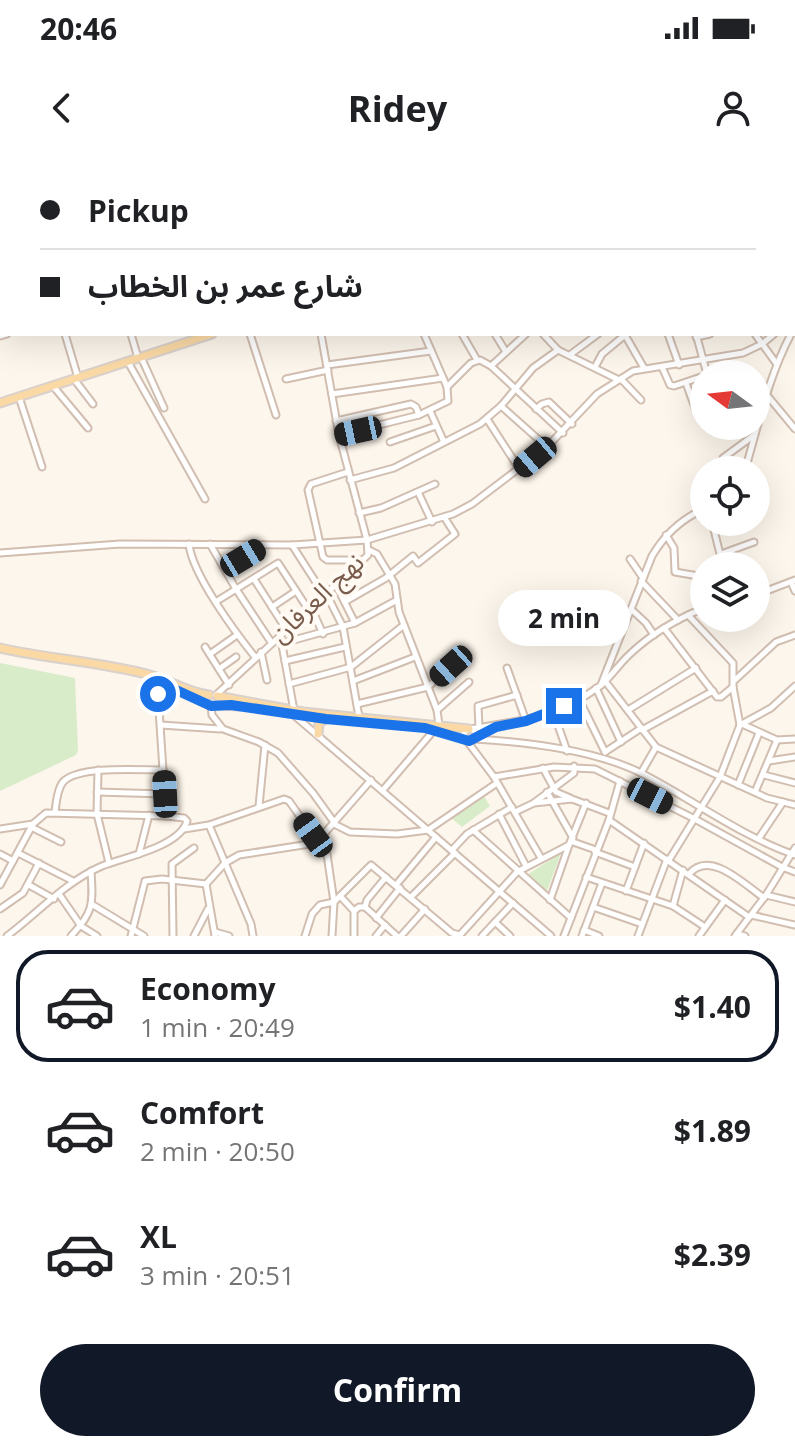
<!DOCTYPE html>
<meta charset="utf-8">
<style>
:root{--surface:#fff;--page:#f6f6f6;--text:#202124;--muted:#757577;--line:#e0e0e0;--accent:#111827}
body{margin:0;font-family:"Open Sans","Noto Sans Arabic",sans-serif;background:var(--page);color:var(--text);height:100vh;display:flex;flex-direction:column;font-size:30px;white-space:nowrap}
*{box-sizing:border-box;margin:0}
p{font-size:26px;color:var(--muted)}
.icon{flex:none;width:44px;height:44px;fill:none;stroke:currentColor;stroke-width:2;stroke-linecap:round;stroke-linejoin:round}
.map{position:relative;height:776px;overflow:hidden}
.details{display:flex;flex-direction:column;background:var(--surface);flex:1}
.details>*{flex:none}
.guide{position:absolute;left:0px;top:0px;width:796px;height:176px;box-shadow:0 8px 32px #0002;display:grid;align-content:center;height:176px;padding:0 40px;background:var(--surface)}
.needle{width:52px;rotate:285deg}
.fabs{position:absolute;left:690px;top:200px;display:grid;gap:16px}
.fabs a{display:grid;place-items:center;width:80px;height:80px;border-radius:50%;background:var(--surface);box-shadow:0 8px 32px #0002;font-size:40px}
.end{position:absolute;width:36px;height:36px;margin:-18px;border:10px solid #1a73e8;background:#fff;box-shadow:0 0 0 4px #fff}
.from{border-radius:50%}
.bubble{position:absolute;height:56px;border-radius:28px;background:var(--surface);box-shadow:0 8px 32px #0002;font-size:26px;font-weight:700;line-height:56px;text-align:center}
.car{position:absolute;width:24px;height:48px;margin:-24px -12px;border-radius:10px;box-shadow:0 0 6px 2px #0007;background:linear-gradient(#222 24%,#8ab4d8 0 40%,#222 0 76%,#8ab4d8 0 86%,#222 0)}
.guide b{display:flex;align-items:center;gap:28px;height:76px;font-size:30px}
.guide b+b{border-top:2px solid var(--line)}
.guide i{width:20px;height:20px;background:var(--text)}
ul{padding:14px 0 0;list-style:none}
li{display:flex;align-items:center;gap:24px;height:112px;margin:0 16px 12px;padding:0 24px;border:4px solid transparent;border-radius:32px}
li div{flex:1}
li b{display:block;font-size:30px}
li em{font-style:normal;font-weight:700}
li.current{border-color:var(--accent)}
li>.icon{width:72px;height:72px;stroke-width:1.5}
.button{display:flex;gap:16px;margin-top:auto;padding:16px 40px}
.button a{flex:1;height:92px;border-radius:48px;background:var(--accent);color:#fff;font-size:32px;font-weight:700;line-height:92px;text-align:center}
.status{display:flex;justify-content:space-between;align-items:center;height:56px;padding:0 40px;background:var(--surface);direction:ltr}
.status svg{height:22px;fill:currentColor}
header{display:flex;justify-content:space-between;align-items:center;height:104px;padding:0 40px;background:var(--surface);font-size:36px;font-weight:700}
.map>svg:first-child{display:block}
.green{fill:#d8ecc9}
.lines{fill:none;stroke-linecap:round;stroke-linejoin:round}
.minor-casing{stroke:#d1beb0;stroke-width:9}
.major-casing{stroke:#dad1cd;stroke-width:11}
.minor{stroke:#fff;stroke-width:5}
.major{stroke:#fbd9a5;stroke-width:7}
.route{stroke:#1a73e8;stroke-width:10}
.labels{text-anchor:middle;stroke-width:8;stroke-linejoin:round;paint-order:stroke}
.street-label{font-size:26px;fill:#7a5c4d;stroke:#fffaf3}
</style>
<div class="status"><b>20:46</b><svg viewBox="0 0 49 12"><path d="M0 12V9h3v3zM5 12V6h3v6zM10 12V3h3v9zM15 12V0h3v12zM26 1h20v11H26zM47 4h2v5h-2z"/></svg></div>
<header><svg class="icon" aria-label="back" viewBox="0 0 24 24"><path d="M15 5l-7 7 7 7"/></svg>Ridey<svg class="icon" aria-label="person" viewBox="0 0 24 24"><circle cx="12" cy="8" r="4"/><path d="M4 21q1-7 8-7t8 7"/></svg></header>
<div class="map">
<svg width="795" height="776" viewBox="0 0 795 776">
<rect width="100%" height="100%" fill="#fdf6ec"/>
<!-- green -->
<g class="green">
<polygon points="0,503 75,518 78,591 76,595 0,631"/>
<polygon points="483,635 490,646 462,667 450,657"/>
<polygon points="561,693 547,731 527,715"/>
</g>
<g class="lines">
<defs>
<g id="minor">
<polyline points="31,0 32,2"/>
<polyline points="249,0 250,2"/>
<polyline points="269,0 269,2"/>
<polyline points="301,0 301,2"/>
<polyline points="498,0 498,2"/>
<polyline points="532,0 532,2"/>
<polyline points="563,0 563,2"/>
<polyline points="633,0 633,2"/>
<polyline points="143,2 150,0"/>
<polyline points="322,2 338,0"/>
<polyline points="583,2 595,0"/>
<polyline points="706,2 707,0"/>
<polyline points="736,2 737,0"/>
<polyline points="0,68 2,67"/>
<polyline points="0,90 2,90"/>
<polyline points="794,93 795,93"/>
<polyline points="0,110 2,109"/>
<polyline points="0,133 2,132"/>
<polyline points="794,155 795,153"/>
<polyline points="794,168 795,166"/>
<polyline points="65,174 78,218"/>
<polyline points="131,174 138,198"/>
<polyline points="250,174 276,255"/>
<polyline points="462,174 477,200"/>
<polyline points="495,174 506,192"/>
<polyline points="543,174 558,190 619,220"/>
<polyline points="668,174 679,205"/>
<polyline points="696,174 707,214"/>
<polyline points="755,174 776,203"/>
<polyline points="625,175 644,208"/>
<polyline points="0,176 7,174"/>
<polyline points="696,177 710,174"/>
<polyline points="571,194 598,174"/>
<polyline points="141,197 164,248"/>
<polyline points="128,202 205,339"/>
<polyline points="327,205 431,191"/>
<polyline points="491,206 526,174"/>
<polyline points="595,207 602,194 625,175"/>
<polyline points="662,207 670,225 674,226 704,216"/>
<polyline points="74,219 93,244"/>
<polyline points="286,219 328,210"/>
<polyline points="621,219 641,240"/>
<polyline points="686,223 695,248 704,251"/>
<polyline points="53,226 88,268"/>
<polyline points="447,227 471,203 480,200 491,206 563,273"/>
<polyline points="332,234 443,218"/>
<polyline points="766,234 795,269"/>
<polyline points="19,237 42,307"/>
<polyline points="501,246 547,287"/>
<polyline points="536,249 542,244 549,242 572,264"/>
<polyline points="430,251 444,282"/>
<polyline points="487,259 520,310"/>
<polyline points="336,261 411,244 416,247 419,255"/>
<polyline points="339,275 419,255 448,241 447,227 424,174"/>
<polyline points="390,282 436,266"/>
<polyline points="723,298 753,276"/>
<path d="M745 310C759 263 768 218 791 174"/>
<polyline points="348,312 311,324 308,330 323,397 327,400 362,400"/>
<polyline points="350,320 394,308 480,264 501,246 533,208 558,190"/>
<polyline points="418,332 432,362"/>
<polyline points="359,353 381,348 435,324"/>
<polyline points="712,362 723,406"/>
<polyline points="666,375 674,388 675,412 704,417"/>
<path d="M189 384C192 414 235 472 255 497"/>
<polyline points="210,384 236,429 271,482"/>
<polyline points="292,385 317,424 328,437 343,467 359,557"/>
<polyline points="369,390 377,394 395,424 399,452 437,550 439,565"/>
<polyline points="0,393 120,384 292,385 367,380 453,354 472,344 547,287 597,234 633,211 743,193 762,184 774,174"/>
<polyline points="721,394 754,382"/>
<polyline points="630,399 643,418"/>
<polyline points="226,409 263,385"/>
<polyline points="698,417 703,449"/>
<polyline points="254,419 286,469"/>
<polyline points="641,421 678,460"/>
<polyline points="791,422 795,431"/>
<polyline points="336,425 355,463"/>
<polyline points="756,435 795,420"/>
<polyline points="217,441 278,403 308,449"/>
<polyline points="346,441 386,418 413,396 418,403 455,374 444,357"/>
<polyline points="272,447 296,431"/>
<polyline points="311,447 323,474"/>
<polyline points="632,450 646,463 654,475"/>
<polyline points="664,468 717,537 721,537 733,527"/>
<polyline points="280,474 295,556 551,776"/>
<polyline points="283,483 355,463 397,440"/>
<polyline points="205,487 229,525"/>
<polyline points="261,492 267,520"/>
<polyline points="210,494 237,475"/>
<polyline points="285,501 345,487"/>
<polyline points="507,508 526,561"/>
<polyline points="219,509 236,497"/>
<polyline points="735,520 776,482 795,475"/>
<polyline points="353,521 415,497"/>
<polyline points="605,521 656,587 767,638 795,645"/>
<polyline points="161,523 158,534 166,656"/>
<polyline points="289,524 351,507 404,465"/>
<path d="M601 525 652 396C665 374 681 359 704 349"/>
<polyline points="596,528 621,582"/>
<polyline points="216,535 368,395 367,380 339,275 321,174"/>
<polyline points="579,539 605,592"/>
<polyline points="357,544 428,527 451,506"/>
<polyline points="211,546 212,555 223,569 259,582 278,593 313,633 336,665 350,672 397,674 428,670 497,623"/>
<polyline points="437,550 469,522"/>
<polyline points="628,550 696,508"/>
<polyline points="553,551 567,591"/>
<polyline points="161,565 220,569"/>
<polyline points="740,565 771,548 795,526"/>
<polyline points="744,565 777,580 795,579"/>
<polyline points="479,568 478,546 517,535"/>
<circle cx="470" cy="575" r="6"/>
<path d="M471 569C522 560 555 559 600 526 611 517 619 504 630 494 651 474 677 459 704 448"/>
<polyline points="642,570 713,531"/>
<path d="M475 579C527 582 596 590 643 614 693 640 741 676 795 695"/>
<polyline points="467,581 494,617 541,698"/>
<polyline points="605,592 640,569"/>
<polyline points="769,601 795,597"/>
<polyline points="543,608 556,632 570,638"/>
<polyline points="98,610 97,654 109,703"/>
<polyline points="641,613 656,587"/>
<polyline points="764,615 795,623"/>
<polyline points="494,617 554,607 595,609 693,658 782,707 795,712"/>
<polyline points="738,625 759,573"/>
<polyline points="383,630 435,569"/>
<polyline points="97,632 165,634"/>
<polyline points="547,632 573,678"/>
<polyline points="755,632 777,580"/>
<polyline points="535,642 574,613 574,606"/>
<polyline points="259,646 265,585"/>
<path d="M55 652C56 644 57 629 63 622 78 605 141 610 163 610"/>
<polyline points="515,652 534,643 572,639 609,653"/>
<polyline points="499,654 526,706"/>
<polyline points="609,660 749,757"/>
<polyline points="209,665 251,764 253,776"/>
<polyline points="31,667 61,682"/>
<polyline points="0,669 33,664"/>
<polyline points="184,669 209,665 284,639 289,641 313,675 319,679"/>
<polyline points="473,670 571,758"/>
<polyline points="324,674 334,742 332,776"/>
<polyline points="759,678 783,642"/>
<polyline points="573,682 596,690"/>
<polyline points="452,690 467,674 512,647"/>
<polyline points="595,692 635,707 626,731"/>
<polyline points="18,693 73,721"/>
<polyline points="0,694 13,701"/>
<polyline points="139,694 149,655"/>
<polyline points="669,700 720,617 740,565 733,527 733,503 688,455"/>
<polyline points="635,707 644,683"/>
<path d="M689 714C710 689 745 725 764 738"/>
<polyline points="586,717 673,746 705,767"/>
<polyline points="206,724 215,776"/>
<path d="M0 725 33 664 46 653 166 656 184 658 187 661C180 687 124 697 102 706 65 722 39 752 7 776"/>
<polyline points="29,725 54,739"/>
<polyline points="396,725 436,677"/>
<polyline points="59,734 81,766 97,776"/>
<polyline points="766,735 795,742"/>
<polyline points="340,736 354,751 354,776"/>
<polyline points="411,737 455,693"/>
<polyline points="550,740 569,685"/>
<polyline points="93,745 144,776"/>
<polyline points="673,746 683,710"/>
<polyline points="365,747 397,776"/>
<polyline points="593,747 642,764"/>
<polyline points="0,749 23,733 39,703"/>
<polyline points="354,751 359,747 365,747 367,740 386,717"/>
<polyline points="751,755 795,765"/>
<polyline points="376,758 400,728"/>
<polyline points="495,762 510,776"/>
<polyline points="584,770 599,776"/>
<polyline points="215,772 229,776"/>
<polyline points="737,774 745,776"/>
<path d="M71 776C94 752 93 744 91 711"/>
<polyline points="131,776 145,721 162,719 206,724 225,703 239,695 316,683 371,620"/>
<polyline points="173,776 172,704 194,688"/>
<polyline points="194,776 208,749"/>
<polyline points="305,776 312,754 320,745 334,742 371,705 452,773 460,775 517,712 569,685 586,643"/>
<polyline points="376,776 385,765"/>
<polyline points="401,776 425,749"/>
<polyline points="482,776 513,743"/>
<polyline points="564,776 609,660 620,621"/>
<polyline points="582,776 602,723"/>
<polyline points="638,776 667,699"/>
<polyline points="699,776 725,740"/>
<polyline points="735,776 766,735 795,688"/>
</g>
<g id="major">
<polyline points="794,35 795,35"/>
<polyline points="0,243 212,174"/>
<path d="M0 488C49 499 101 502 150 515 170 520 188 533 209 535"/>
<polyline points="193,536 207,543"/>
<polyline points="217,536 303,552 469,569"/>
<polyline points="216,545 239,546"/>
<polyline points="438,570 466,579"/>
<polyline points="318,574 319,563 326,559"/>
</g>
</defs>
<!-- minor casing -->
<use href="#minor" class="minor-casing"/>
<!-- major casing -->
<use href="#major" class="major-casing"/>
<!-- minor -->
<use href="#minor" class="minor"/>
<!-- major -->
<use href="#major" class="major"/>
</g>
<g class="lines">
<!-- route -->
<polyline class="route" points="158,534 161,523 211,546 231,545 326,559 425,568 469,581 496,567 526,561 564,546"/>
</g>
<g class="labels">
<!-- street labels -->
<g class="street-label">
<text transform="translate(317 438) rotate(-43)" y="9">نهج العرفان</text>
</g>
</g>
</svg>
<div class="fabs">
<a><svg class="needle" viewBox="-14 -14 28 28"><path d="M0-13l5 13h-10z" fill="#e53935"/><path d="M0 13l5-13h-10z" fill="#757577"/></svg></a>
<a><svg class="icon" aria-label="locate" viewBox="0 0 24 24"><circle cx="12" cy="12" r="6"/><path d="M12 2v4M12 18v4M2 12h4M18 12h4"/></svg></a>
<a><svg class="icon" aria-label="layers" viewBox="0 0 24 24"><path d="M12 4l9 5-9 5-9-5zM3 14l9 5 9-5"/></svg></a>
</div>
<i class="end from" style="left:158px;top:534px"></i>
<i class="end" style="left:564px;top:546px"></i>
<div class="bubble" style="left:498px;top:430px;width:132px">2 min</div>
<i class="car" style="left:358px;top:271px;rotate:258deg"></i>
<i class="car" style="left:535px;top:297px;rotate:230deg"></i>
<i class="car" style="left:243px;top:398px;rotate:59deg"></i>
<i class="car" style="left:451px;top:506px;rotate:228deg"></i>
<i class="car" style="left:165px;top:634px;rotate:357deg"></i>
<i class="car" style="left:650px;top:636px;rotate:117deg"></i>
<i class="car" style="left:313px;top:675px;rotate:324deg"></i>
<div class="guide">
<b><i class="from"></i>Pickup</b>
<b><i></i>شارع عمر بن الخطاب</b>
</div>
</div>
<section class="details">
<ul>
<li class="current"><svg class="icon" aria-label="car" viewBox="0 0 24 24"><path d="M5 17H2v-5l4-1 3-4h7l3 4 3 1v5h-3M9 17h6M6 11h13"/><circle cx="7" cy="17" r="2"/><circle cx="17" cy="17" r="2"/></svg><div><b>Economy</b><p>1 min · 20:49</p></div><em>$1.40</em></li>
<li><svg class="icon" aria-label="car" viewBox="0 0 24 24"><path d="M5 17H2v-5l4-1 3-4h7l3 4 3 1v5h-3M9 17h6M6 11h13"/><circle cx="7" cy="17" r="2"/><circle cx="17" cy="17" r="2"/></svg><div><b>Comfort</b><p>2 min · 20:50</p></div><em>$1.89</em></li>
<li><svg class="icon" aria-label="car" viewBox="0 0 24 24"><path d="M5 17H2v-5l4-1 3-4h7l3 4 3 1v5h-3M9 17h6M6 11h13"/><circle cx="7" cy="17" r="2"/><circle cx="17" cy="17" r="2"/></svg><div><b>XL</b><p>3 min · 20:51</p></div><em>$2.39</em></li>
</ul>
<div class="button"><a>Confirm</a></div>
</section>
